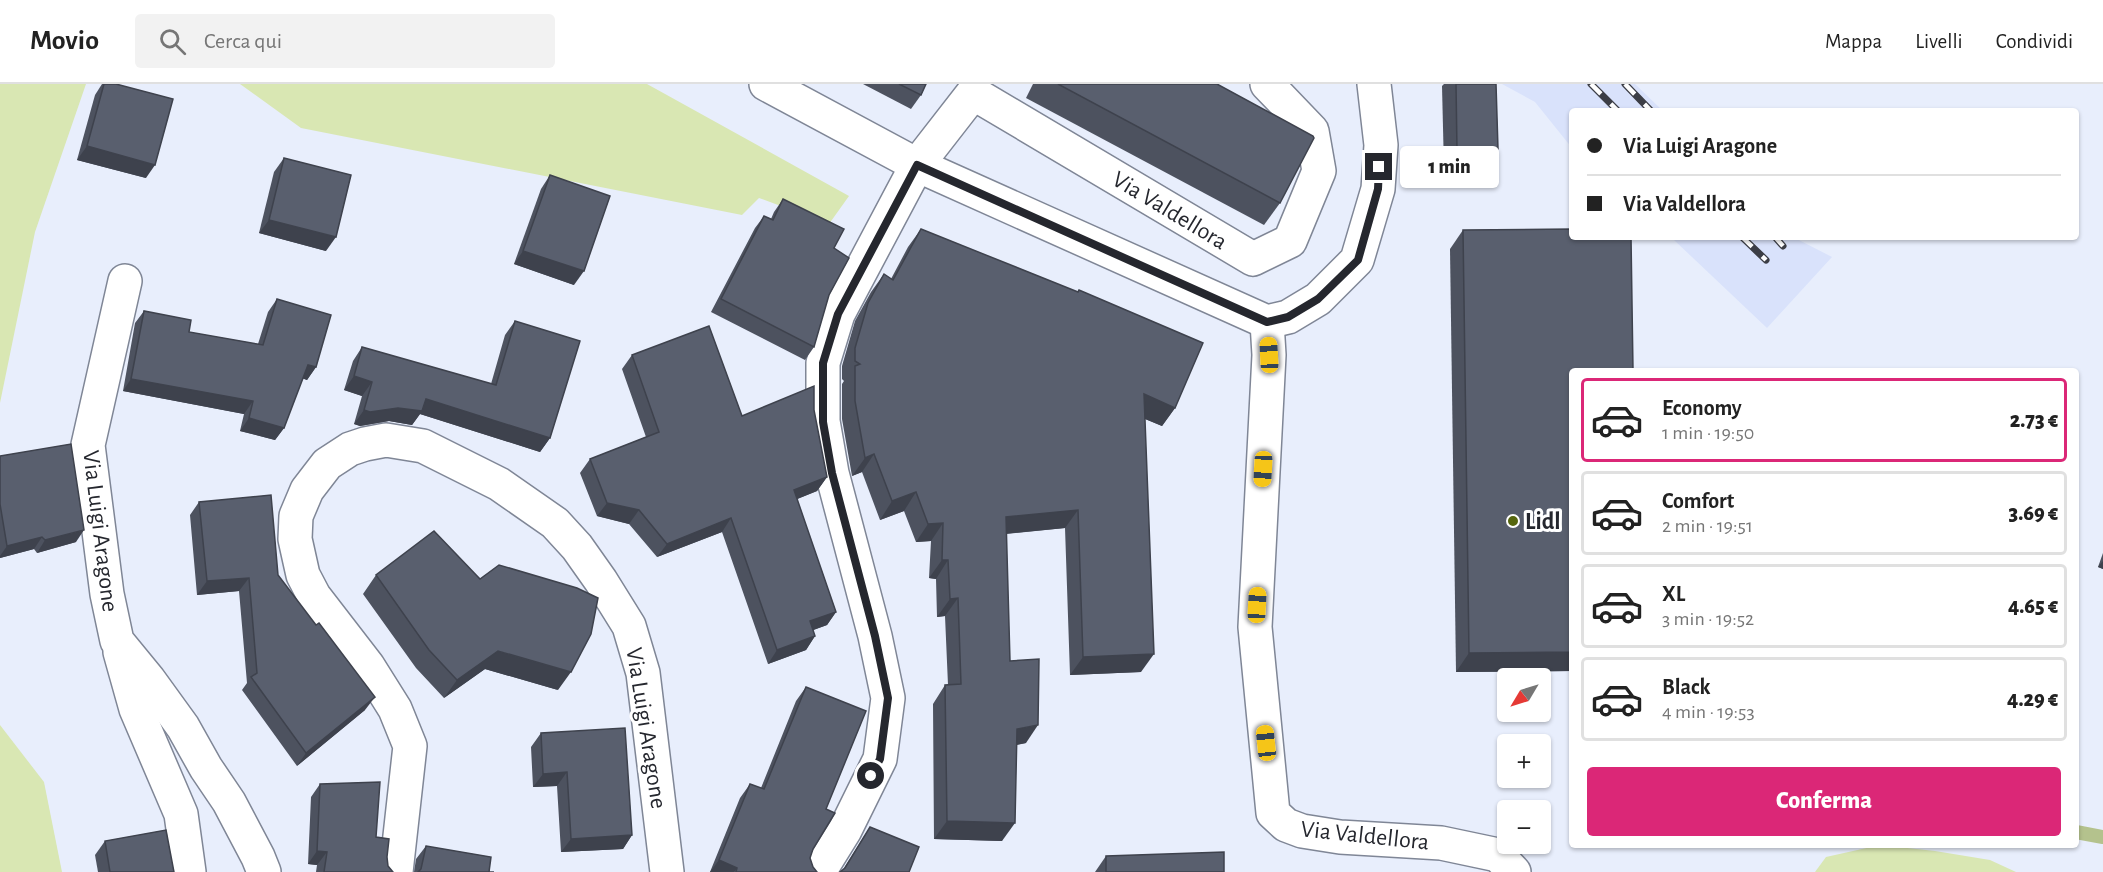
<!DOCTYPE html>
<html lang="it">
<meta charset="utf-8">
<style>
:root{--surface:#fff;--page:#f2f2f2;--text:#222;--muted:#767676;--line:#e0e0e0;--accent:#db2777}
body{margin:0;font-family:"Alegreya Sans",sans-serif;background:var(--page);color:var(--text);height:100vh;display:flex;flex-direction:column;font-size:22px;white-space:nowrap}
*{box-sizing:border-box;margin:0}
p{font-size:20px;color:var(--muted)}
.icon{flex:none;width:33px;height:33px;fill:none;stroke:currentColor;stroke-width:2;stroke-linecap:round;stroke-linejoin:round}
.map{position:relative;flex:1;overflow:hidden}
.side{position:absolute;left:1569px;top:284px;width:510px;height:480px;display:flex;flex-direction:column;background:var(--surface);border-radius:6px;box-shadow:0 2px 4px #0004}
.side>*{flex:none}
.top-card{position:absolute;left:1569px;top:24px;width:510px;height:132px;border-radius:6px;box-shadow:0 2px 4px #0004;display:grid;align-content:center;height:132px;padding:0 18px;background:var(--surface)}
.needle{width:39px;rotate:232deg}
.buttons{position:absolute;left:1497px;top:584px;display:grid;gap:12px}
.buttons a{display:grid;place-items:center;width:54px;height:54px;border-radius:6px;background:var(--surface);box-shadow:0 2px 4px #0004;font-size:30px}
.end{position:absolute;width:27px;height:27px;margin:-14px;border:8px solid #25272e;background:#fff;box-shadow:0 0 0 3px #fff}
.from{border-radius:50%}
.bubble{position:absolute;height:42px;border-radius:6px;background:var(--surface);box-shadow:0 2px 4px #0004;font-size:20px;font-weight:800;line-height:42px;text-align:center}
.car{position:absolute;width:18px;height:36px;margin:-18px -9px;border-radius:8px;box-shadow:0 0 4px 2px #0007;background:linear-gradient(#f5c518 24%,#345 0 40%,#f5c518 0 76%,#345 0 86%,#f5c518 0)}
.top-card b{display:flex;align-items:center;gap:21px;height:57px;font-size:22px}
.top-card b+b{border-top:2px solid var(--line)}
.top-card i{width:15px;height:15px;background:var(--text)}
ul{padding:10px 0 0;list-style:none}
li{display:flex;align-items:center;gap:18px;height:84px;margin:0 12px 9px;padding:0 6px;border:3px solid var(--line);border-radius:6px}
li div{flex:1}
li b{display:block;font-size:22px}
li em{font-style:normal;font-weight:800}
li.active{border-color:var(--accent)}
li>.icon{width:54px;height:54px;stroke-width:1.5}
.primary-button{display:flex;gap:12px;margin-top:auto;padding:12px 18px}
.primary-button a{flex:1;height:69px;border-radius:6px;background:var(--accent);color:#fff;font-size:24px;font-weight:800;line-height:69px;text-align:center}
header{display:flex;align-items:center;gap:36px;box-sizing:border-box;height:84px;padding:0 30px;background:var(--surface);border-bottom:2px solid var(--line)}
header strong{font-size:28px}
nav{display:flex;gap:33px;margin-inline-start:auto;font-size:21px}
.search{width:420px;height:54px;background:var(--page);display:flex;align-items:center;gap:15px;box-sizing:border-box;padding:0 21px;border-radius:6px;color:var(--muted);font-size:22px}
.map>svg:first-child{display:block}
.built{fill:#d9e2fb}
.green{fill:#d9e7b3}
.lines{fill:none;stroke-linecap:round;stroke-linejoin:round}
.stream{stroke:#b4c28d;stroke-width:14}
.minor-casing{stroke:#7f8696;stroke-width:36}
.minor{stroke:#fff;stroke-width:33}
.rail-casing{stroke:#3c3e46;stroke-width:7}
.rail{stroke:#fff;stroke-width:4.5;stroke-dasharray:14;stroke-linecap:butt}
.wall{fill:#4d525f}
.shaded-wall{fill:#3e424d}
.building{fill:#595f6e;stroke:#3e424d;stroke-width:1.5}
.route{stroke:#25272e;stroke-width:8}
.poi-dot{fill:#56660e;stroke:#fff;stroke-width:2}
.labels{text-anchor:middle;stroke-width:6;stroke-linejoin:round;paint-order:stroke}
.street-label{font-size:24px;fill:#25272e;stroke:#fff}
.poi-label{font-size:24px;font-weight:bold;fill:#25272e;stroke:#fff;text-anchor:start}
</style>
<header>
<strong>Movio</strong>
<div class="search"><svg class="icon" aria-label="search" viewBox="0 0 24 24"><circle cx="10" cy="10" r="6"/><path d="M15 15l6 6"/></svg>Cerca qui</div>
<nav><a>Mappa</a><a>Livelli</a><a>Condividi</a></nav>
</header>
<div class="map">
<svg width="2103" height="788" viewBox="0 0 2103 788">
<rect width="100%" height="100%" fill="#e8eefc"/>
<!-- built -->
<g class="built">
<polygon points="1502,0 1635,0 1663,27 1572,27 1572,64 1535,18"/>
<polygon points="1660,153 1793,153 1832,173 1767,244 1674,156"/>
</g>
<!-- green -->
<g class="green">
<polygon points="0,0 86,0 35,148 0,319"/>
<polygon points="240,0 647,0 849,112 829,140 759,114 742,131 301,44"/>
<polygon points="0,641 44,698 62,788 0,788"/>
<polygon points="1880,761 1935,767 1990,776 2016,788 1815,788 1826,773"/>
</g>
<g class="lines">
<!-- stream -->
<polyline class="stream" points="2076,748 2103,753"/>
<defs>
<g id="minor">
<polyline points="766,0 917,81 1267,238 1288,233 1318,215 1357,176 1378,105 1381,61 1374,0"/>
<polyline points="125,197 88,361 107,510 117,557 149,596 183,643 206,684 229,718 258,773 264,788"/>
<polyline points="1267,238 1269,271 1255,543 1273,729 1286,741 1302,747 1340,753 1441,759 1498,771 1514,788"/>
<polyline points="120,568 136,625 181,730 189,788"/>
<polyline points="396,788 410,662 395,625 368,582 314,512 303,491 295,455 296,432 307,406 327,380 350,365 365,360 386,356 423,362 499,400 555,439 577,463 601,497 629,542 643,589 667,788"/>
<polyline points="819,788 845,746 880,675 888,614 875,552 832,389 823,337 823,279 838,230 917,81 973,9 1253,175 1290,157 1319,87 1312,47 1267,0"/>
</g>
</defs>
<!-- minor casing -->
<use href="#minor" class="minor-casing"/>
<!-- minor -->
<use href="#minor" class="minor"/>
<defs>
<g id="rail">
<polyline points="1591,0 1618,27"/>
<polyline points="1625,0 1651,27"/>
<polyline points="1742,153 1766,176"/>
<polyline points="1775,153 1783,162"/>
</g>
</defs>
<!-- rail casing -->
<use href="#rail" class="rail-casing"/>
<!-- rail -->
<use href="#rail" class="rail"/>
</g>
<!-- wall -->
<g class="wall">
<polygon points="102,0 116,0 146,94 77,76 95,11"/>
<polygon points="863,0 926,0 921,11 911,25"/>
<polygon points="1033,0 1217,0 1280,119 1264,141 1026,14"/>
<polygon points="1444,0 1496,0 1498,65 1484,84 1444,85 1442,2"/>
<polygon points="284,74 326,167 259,149 274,88"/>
<polygon points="550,91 574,201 514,180 541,105"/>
<polygon points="783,115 834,164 829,211 814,263 805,276 711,228 755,144 764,132 771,135 774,128"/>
<polygon points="921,145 1175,324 1162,342 1145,335 1141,588 1070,591 1065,444 1006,450 1010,577 1026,659 1017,661 1002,757 934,755 933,620 945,601 948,601 945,532 937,533 936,495 929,494 931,457 916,458 904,427 880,436 862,388 852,392 842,335 842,300 844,297 842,295 842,282 855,237 871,208 884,190 891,195 908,163"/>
<polygon points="1463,146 1572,286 1572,587 1456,588 1450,165"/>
<polygon points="277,215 316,283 307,296 302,294 284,344 275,356 240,347 244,330 123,307 135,239 144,227 189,248 258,260 268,228"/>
<polygon points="515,237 550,354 540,368 420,330 412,341 389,337 360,342 354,340 362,312 344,306 353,277 362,263 491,300 505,251"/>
<polygon points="632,271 742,332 814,326 827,393 817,407 797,415 836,528 827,541 813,546 815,552 806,566 768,580 722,448 657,473 629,440 597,432 580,389 590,375 646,353 622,285"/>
<polygon points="0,372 76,458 37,469 34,465 0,474"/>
<polygon points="199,418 278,491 365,626 297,682 242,606 247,599 239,507 197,511 190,431"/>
<polygon points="2103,469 2103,485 2098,483"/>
<polygon points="376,491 558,606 485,585 444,614 416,584 363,510"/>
<polygon points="806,603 826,725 810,774 813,783 817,788 710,788 740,714 750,700 761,704 796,617"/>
<polygon points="541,649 632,751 623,765 561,768 557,702 533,703 531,663"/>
<polygon points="320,700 376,753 387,773 388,782 393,788 316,788 317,781 308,780 311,713"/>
<polygon points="870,743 909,788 842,787"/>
<polygon points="105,757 174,788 98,788 95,771"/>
<polygon points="426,762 489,788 494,788 414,788 416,775"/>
<polygon points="1106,772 1224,788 1095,788"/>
</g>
<!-- shaded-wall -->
<g class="shaded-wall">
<polygon points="87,62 155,81 146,94 77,76"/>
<polygon points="1498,65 1484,84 1444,85 1457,66"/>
<polygon points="269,136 336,153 326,167 259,149"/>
<polygon points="523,167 584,187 574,201 514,180"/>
<polygon points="308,281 316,283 307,296 299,293"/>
<polygon points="354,292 372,298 362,312 344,306"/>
<polygon points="131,295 253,317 244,330 123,307"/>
<polygon points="1144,310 1175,324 1162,342 1131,329"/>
<polygon points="426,315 550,354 540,368 420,330 412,341 389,337 360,342 354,340 364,326"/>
<polygon points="249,334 284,344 275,356 240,347"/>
<polygon points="874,370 862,388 852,392 865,374"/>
<polygon points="827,393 817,407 785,420 794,406"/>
<polygon points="916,408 904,427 880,436 892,417"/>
<polygon points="607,419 639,426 629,440 597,432"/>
<polygon points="1078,426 1065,444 993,451 1006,433"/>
<polygon points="731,434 722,448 657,473 667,460"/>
<polygon points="943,439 931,457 916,458 928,440"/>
<polygon points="84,446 76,458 37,469 45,456"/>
<polygon points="42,453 34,465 0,474 0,472 7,462"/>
<polygon points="942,476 948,476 936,495 929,494"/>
<polygon points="2103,477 2103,485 2098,483"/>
<polygon points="249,494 239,507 197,511 207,497"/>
<polygon points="958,514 945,532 937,533 950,515"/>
<polygon points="836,528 827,541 800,551 810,537"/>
<polygon points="815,552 806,566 768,580 777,566"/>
<polygon points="498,567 571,588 558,606 485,585 444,614 457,596"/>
<polygon points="1572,568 1572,587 1456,588 1469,569"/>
<polygon points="1154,570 1141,588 1070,591 1083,573"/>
<polygon points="375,613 365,626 297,682 306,669"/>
<polygon points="1038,641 1026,659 1004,663 1017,645"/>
<polygon points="567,688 557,702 533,703 543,690"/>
<polygon points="947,737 1015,739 1002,757 934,755"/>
<polygon points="632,751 623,765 561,768 571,755"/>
<polygon points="317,767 327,768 317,781 308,780"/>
<polygon points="719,776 737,784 734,788 710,788"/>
</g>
<!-- building -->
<g class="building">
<polygon points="104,0 116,0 173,15 155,81 87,62"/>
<polygon points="899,0 926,0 921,11"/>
<polygon points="1058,0 1217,0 1313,52 1314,54 1280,119"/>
<polygon points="1456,0 1496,0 1498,65 1457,66"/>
<polygon points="284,74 351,91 336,153 269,136"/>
<polygon points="550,91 610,112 584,187 523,167"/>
<polygon points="783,115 844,145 834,164 849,174 829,211 814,263 721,215 764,132 773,136"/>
<polygon points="921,145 1078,208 1079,206 1203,259 1175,324 1144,310 1154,570 1083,573 1078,426 1006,433 1010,577 1039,575 1038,641 1017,645 1015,739 947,737 945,601 961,600 958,514 950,515 948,476 942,476 943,439 928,440 916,408 892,417 874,370 865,374 855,317 855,282 860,280 855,277 855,264 868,219 884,190 893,196"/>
<polygon points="1572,145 1572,153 1631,153 1633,286 1572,286 1572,568 1469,569 1463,146"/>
<polygon points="277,215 331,231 316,283 308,281 284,344 249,334 253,317 131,295 144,227 191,236 189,248 263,261"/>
<polygon points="515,237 580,257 550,354 426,315 422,327 398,324 370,328 364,326 372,298 354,292 362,263 496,301"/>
<polygon points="709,242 742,332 814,302 814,326 827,393 794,406 836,528 810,537 815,552 777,566 731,434 667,460 639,426 607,419 590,375 659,348 632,271"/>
<polygon points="71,360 84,446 45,456 42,453 7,462 0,420 0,372"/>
<polygon points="271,411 278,491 316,541 319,539 375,613 306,669 251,593 257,589 249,494 207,497 199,418"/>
<polygon points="434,447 480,495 499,481 577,504 598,514 591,550 571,588 498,567 457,596 429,566 376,491"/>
<polygon points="806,603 866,627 826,725 835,729 813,765 810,774 813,783 817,788 736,788 737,784 719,776 750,700 764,705"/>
<polygon points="625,644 632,751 571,755 567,688 543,690 541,649"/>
<polygon points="380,698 376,753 389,755 387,773 388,782 393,788 324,788 327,768 317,767 320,700"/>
<polygon points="870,743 919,763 909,788 840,788 845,784"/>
<polygon points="166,746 174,788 110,788 105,757"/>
<polygon points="426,762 491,773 489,788 494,788 418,788 421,785"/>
<polygon points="1224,768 1224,788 1106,788 1106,772"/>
</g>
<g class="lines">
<!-- route -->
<polyline class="route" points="871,692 880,675 888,614 875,552 832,389 823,338 823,279 838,230 917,81 1267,238 1288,233 1318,215 1358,176 1378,105 1379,83"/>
</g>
<!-- markers -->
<circle class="poi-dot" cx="1513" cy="437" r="6"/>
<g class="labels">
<!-- street labels -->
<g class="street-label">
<text transform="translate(1170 126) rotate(31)" y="8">Via Valdellora</text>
<text transform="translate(101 447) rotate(83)" y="8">Via Luigi Aragone</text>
<text transform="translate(647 644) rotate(81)" y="8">Via Luigi Aragone</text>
<text transform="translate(1365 751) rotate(6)" y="8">Via Valdellora</text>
</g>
<!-- poi labels -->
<g class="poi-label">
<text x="1525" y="445">Lidl</text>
</g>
</g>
</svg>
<div class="buttons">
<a><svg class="needle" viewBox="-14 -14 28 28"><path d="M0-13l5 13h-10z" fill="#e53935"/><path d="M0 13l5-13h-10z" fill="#767676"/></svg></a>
<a>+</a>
<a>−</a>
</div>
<i class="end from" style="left:871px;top:692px"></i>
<i class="end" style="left:1379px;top:83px"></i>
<div class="bubble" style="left:1400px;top:62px;width:99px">1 min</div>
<i class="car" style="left:1269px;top:271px;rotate:357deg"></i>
<i class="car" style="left:1263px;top:385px;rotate:183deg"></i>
<i class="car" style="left:1257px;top:521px;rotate:3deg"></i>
<i class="car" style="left:1266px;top:659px;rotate:354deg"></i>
<div class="top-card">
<b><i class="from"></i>Via Luigi Aragone</b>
<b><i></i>Via Valdellora</b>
</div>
<section class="side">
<ul>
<li class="active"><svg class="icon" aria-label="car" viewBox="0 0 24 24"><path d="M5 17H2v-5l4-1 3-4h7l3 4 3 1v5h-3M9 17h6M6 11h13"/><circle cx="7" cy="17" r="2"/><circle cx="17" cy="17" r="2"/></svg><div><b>Economy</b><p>1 min · 19:50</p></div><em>2.73 €</em></li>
<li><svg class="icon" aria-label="car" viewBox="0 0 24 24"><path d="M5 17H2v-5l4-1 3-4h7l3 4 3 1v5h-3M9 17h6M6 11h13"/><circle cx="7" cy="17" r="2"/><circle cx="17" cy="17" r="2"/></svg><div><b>Comfort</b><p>2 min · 19:51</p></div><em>3.69 €</em></li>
<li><svg class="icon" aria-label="car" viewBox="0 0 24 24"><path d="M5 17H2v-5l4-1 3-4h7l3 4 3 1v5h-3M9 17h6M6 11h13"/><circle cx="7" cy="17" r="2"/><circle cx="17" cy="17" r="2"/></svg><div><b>XL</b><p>3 min · 19:52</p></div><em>4.65 €</em></li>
<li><svg class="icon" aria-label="car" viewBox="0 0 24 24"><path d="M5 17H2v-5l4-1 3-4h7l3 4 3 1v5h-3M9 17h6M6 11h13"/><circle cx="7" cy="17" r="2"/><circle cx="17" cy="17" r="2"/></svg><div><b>Black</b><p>4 min · 19:53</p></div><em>4.29 €</em></li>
</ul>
<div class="primary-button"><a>Conferma</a></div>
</section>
</div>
